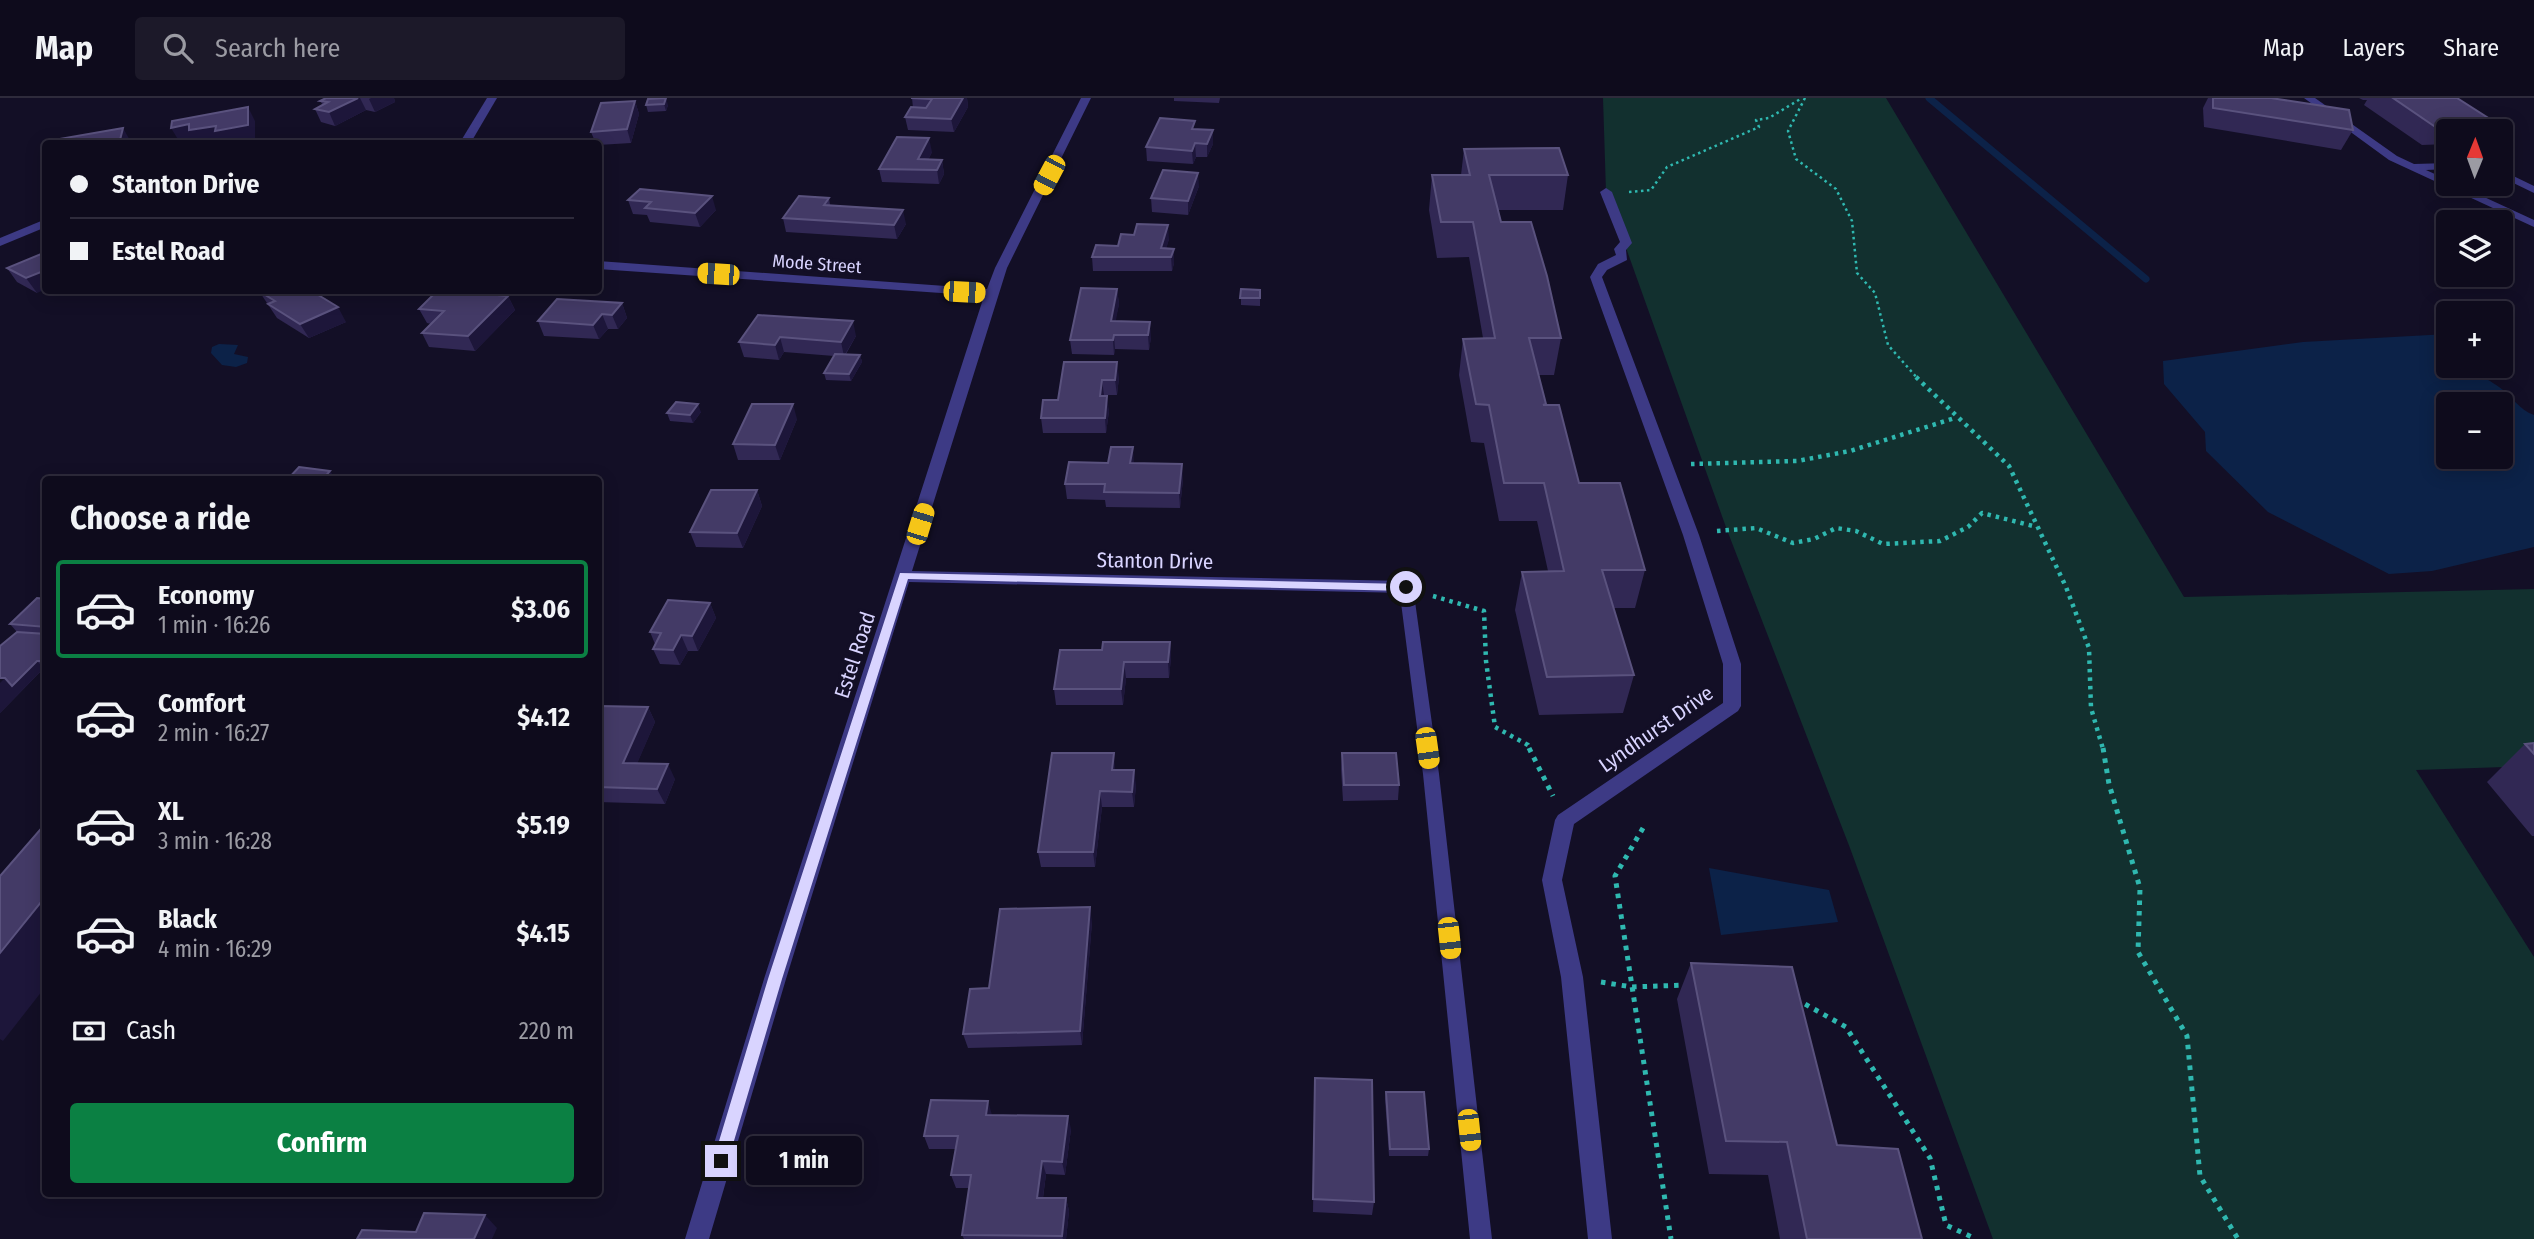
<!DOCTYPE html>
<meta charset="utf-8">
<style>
:root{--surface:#0e0b1c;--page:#1c1929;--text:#f1f3f6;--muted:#9b9ba3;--line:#2e2b3b;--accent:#0b8043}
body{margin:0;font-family:"Fira Sans Condensed",sans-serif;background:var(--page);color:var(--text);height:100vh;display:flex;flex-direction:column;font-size:26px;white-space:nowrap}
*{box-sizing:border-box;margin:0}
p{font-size:23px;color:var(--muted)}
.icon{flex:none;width:38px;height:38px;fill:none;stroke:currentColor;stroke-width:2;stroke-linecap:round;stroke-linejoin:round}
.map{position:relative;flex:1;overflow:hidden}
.drawer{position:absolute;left:42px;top:378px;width:560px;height:721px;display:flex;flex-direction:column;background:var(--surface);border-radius:7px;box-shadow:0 4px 18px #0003,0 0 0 2px var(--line)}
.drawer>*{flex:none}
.hud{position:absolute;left:42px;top:42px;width:560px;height:154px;border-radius:7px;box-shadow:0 4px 18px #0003,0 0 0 2px var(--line);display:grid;align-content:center;height:154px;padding:0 28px;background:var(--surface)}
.needle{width:46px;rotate:1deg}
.fabs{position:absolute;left:2436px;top:21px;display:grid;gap:14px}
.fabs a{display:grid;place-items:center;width:77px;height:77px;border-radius:7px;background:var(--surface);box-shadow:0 4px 18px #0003,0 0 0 2px var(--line);font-size:35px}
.end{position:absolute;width:32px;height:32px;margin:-16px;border:9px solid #d9d4ff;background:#111;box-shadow:0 0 0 4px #111}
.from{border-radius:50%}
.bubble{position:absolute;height:49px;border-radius:7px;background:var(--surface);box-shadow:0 4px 18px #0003,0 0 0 2px var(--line);font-size:23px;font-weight:700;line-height:49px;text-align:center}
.car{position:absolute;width:21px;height:42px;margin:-21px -10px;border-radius:9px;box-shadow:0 0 5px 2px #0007;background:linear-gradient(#f5c518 24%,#345 0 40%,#f5c518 0 76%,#345 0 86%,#f5c518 0)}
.hud b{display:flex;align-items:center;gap:24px;height:66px;font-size:26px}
.hud b+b{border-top:2px solid var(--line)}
.hud i{width:18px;height:18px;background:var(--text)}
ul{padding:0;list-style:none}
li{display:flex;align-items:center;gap:21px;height:98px;margin:0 14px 10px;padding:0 14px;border:4px solid transparent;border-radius:7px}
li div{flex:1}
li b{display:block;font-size:26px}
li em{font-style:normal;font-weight:700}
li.selected{border-color:var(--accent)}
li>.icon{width:63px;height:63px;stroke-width:1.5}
h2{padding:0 28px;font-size:32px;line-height:84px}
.pay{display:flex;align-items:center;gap:18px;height:77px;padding:0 28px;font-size:26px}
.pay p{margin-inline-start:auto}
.action{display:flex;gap:14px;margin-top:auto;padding:14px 28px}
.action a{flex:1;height:80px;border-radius:7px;background:var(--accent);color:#fff;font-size:28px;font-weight:700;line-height:80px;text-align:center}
header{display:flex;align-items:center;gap:42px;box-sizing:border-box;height:98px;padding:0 35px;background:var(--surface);border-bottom:2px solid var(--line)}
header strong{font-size:33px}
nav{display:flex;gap:38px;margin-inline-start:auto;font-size:24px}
.search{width:490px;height:63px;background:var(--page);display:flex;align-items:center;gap:18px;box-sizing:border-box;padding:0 24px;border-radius:7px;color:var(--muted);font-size:26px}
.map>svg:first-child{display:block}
.green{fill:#12302f}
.water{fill:#0c2248;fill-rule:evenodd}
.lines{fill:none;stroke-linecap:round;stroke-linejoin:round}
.stream{stroke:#0c2248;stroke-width:7}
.path-far2{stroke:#2fb8b0;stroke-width:2.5;stroke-dasharray:2.5 3.5;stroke-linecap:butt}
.path-far1{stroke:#2fb8b0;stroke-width:4.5;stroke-dasharray:3.5 5;stroke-linecap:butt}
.path{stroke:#2fb8b0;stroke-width:5;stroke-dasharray:4.5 6;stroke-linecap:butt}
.service{fill:#3d3a85;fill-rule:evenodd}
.minor{fill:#3d3a85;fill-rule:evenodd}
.wall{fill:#312854}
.shaded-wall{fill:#1d163a}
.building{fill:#433a66;stroke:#5a527e;stroke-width:2}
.route{fill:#d9d4ff}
.labels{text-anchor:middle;stroke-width:6;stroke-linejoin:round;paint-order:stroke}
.far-street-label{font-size:18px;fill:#d9d4ff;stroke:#130f26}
.street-label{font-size:21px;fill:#d9d4ff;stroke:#130f26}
</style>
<header>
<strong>Map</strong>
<div class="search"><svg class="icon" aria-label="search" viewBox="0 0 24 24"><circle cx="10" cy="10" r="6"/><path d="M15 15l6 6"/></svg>Search here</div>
<nav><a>Map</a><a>Layers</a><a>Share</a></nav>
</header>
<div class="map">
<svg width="2534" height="1141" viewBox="0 0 2534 1141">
<rect width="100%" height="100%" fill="#130f26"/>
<!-- green -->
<polygon class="green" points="1603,0 1886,0 2184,499 2534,491 2534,668 2416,672 2534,859 2534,1141 1993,1141 1850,750 1727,432 1606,94"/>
<!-- water -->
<g class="water">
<path d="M2448 236V268C2464 268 2485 279 2499 289 2512 298 2519 312 2534 317V449L2432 473 2389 476 2268 414 2206 353 2205 334 2164 286 2163 263 2303 244ZM2448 306H2501V359H2448Z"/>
<polygon points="219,246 238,247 234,256 248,259 247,265 236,269 222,267 211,255 212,249"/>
<polygon points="1709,770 1829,792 1838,824 1721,837"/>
</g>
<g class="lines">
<!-- stream -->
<polyline class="stream" points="1929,0 2146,181"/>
<!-- path-far2 -->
<g class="path-far2">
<polyline points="1805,0 1788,33 1796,61 1836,91 1852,123 1857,175 1875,195 1888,247 1918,281"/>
<polyline points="1629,94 1651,92 1667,69 1759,29 1756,22 1769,20 1802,0"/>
</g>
<!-- path-far1 -->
<g class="path-far1">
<polyline points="1916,279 2009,368 2066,489 2089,550 2091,610 2103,651"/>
<polyline points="1691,366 1797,363 1850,353 1955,320"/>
<polyline points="1717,433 1756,430 1793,445 1814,441 1836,430 1856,433 1883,446 1940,443 1968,429 1982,415 2037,429"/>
<polyline points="1433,498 1484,513 1486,563 1495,629 1528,647 1530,651"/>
</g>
<!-- path -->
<g class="path">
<polyline points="1529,650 1553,698"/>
<polyline points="2103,650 2109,686 2140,790 2138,854 2187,938 2200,1078 2238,1141"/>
<polyline points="1643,730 1615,778 1671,1141"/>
<polyline points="1601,884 1632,889 1687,887"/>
<polyline points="1796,901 1846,929 1930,1060 1946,1127 1976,1141"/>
</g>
<!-- service -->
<g class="service">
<polygon points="2304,0 2315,0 2397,58 2414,66 2448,65 2448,71 2426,72 2448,82 2448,86 2456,86 2534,122 2534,129 2389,62"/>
<polygon points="2501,72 2534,88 2534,95 2501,79"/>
<polygon points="1406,484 1413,489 1439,676 1492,1141 1470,1141 1423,676 1399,489"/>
</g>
<!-- minor -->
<g class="minor">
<polygon points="487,0 497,0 470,46 459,46"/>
<polygon points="1081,0 1091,0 1007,170 912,473 1406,483 1414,489 1406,495 909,484 786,881 709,1141 685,1141 764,881 984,198 598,171 598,163 987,191 995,170"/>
<polygon points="1606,90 1612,94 1632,145 1626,152 1627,162 1607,172 1602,179 1699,437 1741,566 1741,608 1738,613 1574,726 1562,782 1583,879 1612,1141 1588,1141 1561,879 1542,782 1555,722 1558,717 1723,605 1723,566 1683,437 1590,179 1598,166 1616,157 1614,151 1620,144 1600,94"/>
<polygon points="46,121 46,129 0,148 0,140"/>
</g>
</g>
<!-- wall -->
<g class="wall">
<polygon points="326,0 394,0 395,4 375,14 366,12 335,28 321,24 315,11 323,7 320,3"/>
<polygon points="912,0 967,0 968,9 954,34 908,32 905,19 913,10"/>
<polygon points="1174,0 1220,0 1219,5 1174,3"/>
<polygon points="2208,0 2271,0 2353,32 2341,52 2204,29 2203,10"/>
<polygon points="2359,0 2457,0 2496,25 2491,33 2448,33 2448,46 2422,47 2364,7 2367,2 2363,2"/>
<polygon points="648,1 668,7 666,13 648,14 646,7"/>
<polygon points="635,3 639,16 631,45 598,47 598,46 596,46 591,34"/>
<polygon points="1196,31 1213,46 1207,59 1196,59 1193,66 1147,63 1146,49"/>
<polygon points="1464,51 1568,77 1563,112 1497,112 1501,124 1561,240 1554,277 1539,277 1546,307 1579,385 1645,472 1635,510 1614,510 1634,577 1623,615 1539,617 1515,512 1522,474 1548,473 1537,423 1499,423 1484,345 1471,344 1459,277 1463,241 1483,240 1469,159 1437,160 1429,112 1432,77 1461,77"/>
<polygon points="932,54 928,62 942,62 944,76 939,86 882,84 879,71"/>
<polygon points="1199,88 1188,117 1152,114 1151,100"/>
<polygon points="829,100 830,107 906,126 897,141 786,134 783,120"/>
<polygon points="628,102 716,112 700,129 650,124 647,117 633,116"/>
<polygon points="1169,141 1166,150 1174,151 1174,165 1172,173 1093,173 1092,159"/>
<polygon points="46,154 37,195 17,184 7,170"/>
<polygon points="1117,191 1119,206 1115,223 1151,239 1149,252 1115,251 1114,257 1072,256 1070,242"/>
<polygon points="1241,191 1260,192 1260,208 1241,207"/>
<polygon points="259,193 346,224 309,240 277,220"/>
<polygon points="482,196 508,198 515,212 475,253 429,249 422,235 431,226 427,225 419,211"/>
<polygon points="622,205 627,220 618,231 608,231 599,241 544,238 538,223"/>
<polygon points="758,217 856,238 846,256 860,257 862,264 851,283 826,282 824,275 834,258 784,254 779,262 744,259 739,244"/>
<polygon points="1064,264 1119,279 1117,297 1104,297 1109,313 1106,335 1043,335 1041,320 1058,302"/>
<polygon points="701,314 693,325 670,323 667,315"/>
<polygon points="797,321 780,362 738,362 733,346"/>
<polygon points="1134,366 1183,381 1180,410 1106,409 1105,402 1067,401 1065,386"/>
<polygon points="757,392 762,408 743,450 696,449 690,434"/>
<polygon points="46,501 46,571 44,570 0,615 17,534 10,526"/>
<polygon points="710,505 716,520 698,553 688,553 680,567 660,566 653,551 655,546 650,534"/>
<polygon points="1170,544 1171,559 1169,580 1126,580 1123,607 1056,607 1054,591 1102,552"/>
<polygon points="648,609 655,624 637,665 675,681 665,706 598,704 598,611"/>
<polygon points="2534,645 2534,738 2532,738 2487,684 2525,646"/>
<polygon points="1342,655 1399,687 1398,702 1343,703 1341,671"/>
<polygon points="1115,672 1136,687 1134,709 1102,709 1095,769 1041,769 1038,754"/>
<polygon points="1092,824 1082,947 968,950 963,936 989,890"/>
<polygon points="1691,865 1837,1047 1922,1141 1780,1141 1768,1077 1709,1076 1677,901"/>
<polygon points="1315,980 1374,1104 1372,1117 1313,1114"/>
<polygon points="1386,994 1429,1051 1428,1058 1389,1058 1385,1001"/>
<polygon points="992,1017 1071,1031 1065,1077 1046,1076 1043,1100 1066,1100 1069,1113 1066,1141 964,1141 962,1137 969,1090 956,1090 951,1077 956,1051 929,1051 924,1038"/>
</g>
<!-- shaded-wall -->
<g class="shaded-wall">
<polygon points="358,0 360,0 366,12 335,28 329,14"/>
<polygon points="371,0 394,0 395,4 375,14 369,1"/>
<polygon points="666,0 668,7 666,13 664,6"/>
<polygon points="963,0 967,0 968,9 954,34 951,21"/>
<polygon points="635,3 639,16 631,45 627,31"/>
<polygon points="248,9 255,23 255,40 227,46 222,46 220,42 196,46 194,41 179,43 171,30"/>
<polygon points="123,30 131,44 131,46 119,46"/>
<polygon points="1213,32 1213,46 1207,59 1207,46"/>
<polygon points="929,40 932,54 923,72 918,61"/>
<polygon points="1195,45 1196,59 1193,66 1192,53"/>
<polygon points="942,62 944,76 939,86 937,72"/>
<polygon points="1198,75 1199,88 1188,117 1188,103"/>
<polygon points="712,98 716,112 700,129 695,115"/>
<polygon points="903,112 906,126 897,141 894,127"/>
<polygon points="1168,127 1169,141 1164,159 1161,150"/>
<polygon points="1174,151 1174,165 1172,173 1171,159"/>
<polygon points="46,172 46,191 37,195 26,180"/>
<polygon points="1117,191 1119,206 1113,238 1111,223"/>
<polygon points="508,198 515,212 475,253 468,238"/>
<polygon points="622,205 627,220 618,231 612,217"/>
<polygon points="338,209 346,224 309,240 300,226"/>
<polygon points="602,216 608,231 599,241 593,227"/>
<polygon points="853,223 856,238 844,258 841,244"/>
<polygon points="1150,224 1151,239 1149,252 1148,237"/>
<polygon points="1114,237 1115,251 1114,257 1113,242"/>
<polygon points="780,239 784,254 779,262 775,247"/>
<polygon points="860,257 862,264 851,283 849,276"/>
<polygon points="1117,264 1119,279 1117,297 1115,282"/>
<polygon points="1102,282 1104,297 1102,313 1100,298"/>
<polygon points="1107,298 1109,313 1106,335 1105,320"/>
<polygon points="698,306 701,314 693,325 690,317"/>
<polygon points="793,306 797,321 780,362 775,347"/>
<polygon points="1133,349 1134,365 1132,381 1130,365"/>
<polygon points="1182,366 1183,381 1180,410 1179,395"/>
<polygon points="330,373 335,380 334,382 322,382"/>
<polygon points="757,392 762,408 743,450 737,435"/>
<polygon points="710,505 716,520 698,553 692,538"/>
<polygon points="681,537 688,553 680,567 673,552"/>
<polygon points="1170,544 1171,559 1169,580 1168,564"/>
<polygon points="37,563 44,570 0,615 0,585 5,580"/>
<polygon points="1124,564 1126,580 1123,607 1121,591"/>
<polygon points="648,609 655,624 631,680 623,665"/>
<polygon points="1114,655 1115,670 1114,687 1112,672"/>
<polygon points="668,666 675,681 665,706 657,691"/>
<polygon points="1134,672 1136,687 1134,709 1132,694"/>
<polygon points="1100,693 1102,709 1095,769 1093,754"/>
<polygon points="46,798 46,888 3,943 0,941 0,855"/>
<polygon points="1090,809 1092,824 1082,947 1080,933"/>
<polygon points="988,1003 992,1017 986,1017"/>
<polygon points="1068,1018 1071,1031 1065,1077 1062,1064"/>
<polygon points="1042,1063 1046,1076 1041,1113 1037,1100"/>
<polygon points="1066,1100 1069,1113 1066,1141 1063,1141 1062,1138"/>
<polygon points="485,1117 497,1130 492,1141 474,1141"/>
</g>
<!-- building -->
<g class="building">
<polygon points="326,0 358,0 329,14 315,11 328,4 320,3"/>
<polygon points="666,0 664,6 646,7 648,1"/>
<polygon points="911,0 963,0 951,21 905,19 911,9 926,10 932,1"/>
<polygon points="2213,0 2271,0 2349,12 2353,32 2213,10"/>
<polygon points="2393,0 2457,0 2496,25 2434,28"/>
<polygon points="635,3 627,31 591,34 601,5"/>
<polygon points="248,9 248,27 215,33 216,28 189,32 189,26 171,30 172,23"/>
<polygon points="1160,20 1195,23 1192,31 1213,32 1207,46 1195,45 1192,53 1146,49"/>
<polygon points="123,30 119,46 58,46 59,41"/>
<polygon points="897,39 929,40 918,61 942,62 937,72 879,71"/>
<polygon points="1559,50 1568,77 1489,77 1501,124 1531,124 1547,178 1561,240 1529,240 1546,306 1543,307 1559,307 1579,385 1620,385 1645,472 1602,472 1634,577 1547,579 1522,474 1564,473 1544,385 1504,385 1489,307 1476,306 1463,241 1495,240 1473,124 1441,124 1432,77 1470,77 1464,51"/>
<polygon points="1163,72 1198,75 1188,103 1151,100"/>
<polygon points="640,91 712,98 695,115 645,110 651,104 628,102"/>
<polygon points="799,98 829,100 824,107 903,112 894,127 783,120"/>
<polygon points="1137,126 1168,127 1161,150 1174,151 1171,159 1092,159 1096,147 1118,148 1121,136 1134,137"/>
<polygon points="46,154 46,172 26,180 7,170"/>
<polygon points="1081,190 1117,191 1111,223 1150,224 1148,237 1114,237 1113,242 1070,242"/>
<polygon points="1241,191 1260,192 1260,200 1240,200"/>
<polygon points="261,192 310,192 338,209 300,226 268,206 275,203 259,193"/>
<polygon points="438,192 478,192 475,195 508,198 468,238 422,235 444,213 419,211"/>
<polygon points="557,201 622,205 612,217 602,216 593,227 538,223"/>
<polygon points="758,217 853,223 841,244 780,239 775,247 739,244"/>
<polygon points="835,256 860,257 849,276 824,275"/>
<polygon points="1064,264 1117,264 1115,282 1102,282 1100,298 1107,298 1105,320 1041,320 1043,302 1058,302"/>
<polygon points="676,304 698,306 690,317 667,315"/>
<polygon points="752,306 793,306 775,347 733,346"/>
<polygon points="1111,349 1133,349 1130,365 1182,366 1179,395 1104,394 1105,386 1065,386 1069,364 1108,365"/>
<polygon points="299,369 330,373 322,382 287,382"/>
<polygon points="711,392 757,392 737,435 690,434"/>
<polygon points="37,500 46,501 46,529 10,526"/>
<polygon points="668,502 710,505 692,538 681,537 673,552 653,551 661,535 650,534"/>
<polygon points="17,534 46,536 46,562 44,563 37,563 12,588 5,580 0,580 0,548"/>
<polygon points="1103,544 1170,544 1168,564 1124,564 1121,591 1054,591 1060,552 1102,552"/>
<polygon points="600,608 648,609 623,665 668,666 657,691 598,689 598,611"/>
<polygon points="2534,645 2534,656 2525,646"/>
<polygon points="1052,655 1114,655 1112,672 1134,672 1132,694 1100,693 1093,754 1038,754"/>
<polygon points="1342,655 1396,655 1399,687 1344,687"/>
<polygon points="46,725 46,798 0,855 0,778"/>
<polygon points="1090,809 1080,933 963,936 970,891 989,890 1000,811"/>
<polygon points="1691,865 1792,869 1837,1047 1898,1051 1922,1141 1807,1141 1787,1044 1726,1043"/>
<polygon points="1315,980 1372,982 1374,1104 1313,1101"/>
<polygon points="1386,994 1424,994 1429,1051 1390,1051"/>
<polygon points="931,1002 988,1003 986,1017 1068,1018 1062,1064 1042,1063 1037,1100 1066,1100 1062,1138 962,1137 971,1077 951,1077 958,1038 924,1038"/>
<polygon points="424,1115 485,1117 474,1141 357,1141 362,1132 416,1134"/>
</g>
<!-- route -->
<polygon class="route" points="900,475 1406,486 1411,489 1406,493 908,481 782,881 728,1063 721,1070 713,1063 768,881"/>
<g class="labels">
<!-- far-street labels -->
<g class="far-street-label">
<text transform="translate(817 166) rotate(4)" y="6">Mode Street</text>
</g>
<!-- street labels -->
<g class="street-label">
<text transform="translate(1155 463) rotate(1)" y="7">Stanton Drive</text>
<text transform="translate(855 557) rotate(-72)" y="7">Estel Road</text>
<text transform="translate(1656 631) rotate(-35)" y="7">Lyndhurst Drive</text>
</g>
</g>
</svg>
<div class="fabs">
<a><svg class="needle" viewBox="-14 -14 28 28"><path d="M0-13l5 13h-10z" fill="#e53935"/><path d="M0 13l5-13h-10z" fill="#9b9ba3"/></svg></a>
<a><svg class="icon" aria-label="layers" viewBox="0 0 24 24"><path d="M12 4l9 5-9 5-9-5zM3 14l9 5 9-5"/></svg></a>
<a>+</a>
<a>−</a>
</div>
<i class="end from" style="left:1406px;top:489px"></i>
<i class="end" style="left:721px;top:1063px"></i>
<div class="bubble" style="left:746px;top:1038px;width:116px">1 min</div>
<i class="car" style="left:1049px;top:77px;rotate:208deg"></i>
<i class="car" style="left:718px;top:176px;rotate:274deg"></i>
<i class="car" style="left:964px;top:194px;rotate:93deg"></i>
<i class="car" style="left:920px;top:426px;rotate:17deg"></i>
<i class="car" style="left:1427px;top:650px;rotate:172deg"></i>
<i class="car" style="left:1449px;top:840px;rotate:174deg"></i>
<i class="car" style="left:1469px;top:1032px;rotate:174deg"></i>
<div class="hud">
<b><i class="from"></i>Stanton Drive</b>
<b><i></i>Estel Road</b>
</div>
<section class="drawer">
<h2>Choose a ride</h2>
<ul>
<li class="selected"><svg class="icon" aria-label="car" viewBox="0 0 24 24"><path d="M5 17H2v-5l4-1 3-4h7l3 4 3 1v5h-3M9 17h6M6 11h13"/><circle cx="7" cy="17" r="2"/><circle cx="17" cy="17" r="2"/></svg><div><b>Economy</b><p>1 min · 16:26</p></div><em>$3.06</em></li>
<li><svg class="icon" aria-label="car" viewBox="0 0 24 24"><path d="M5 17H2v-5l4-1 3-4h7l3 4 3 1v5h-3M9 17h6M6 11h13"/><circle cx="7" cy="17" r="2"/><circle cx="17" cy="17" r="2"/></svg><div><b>Comfort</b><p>2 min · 16:27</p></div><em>$4.12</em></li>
<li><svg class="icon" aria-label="car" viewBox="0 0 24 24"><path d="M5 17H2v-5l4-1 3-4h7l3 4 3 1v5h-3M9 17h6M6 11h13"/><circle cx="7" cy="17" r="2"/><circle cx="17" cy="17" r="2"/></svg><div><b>XL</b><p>3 min · 16:28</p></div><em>$5.19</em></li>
<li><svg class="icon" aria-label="car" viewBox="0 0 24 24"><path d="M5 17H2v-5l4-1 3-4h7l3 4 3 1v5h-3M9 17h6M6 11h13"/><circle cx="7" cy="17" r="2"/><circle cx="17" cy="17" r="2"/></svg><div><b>Black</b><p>4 min · 16:29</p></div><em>$4.15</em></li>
</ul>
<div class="pay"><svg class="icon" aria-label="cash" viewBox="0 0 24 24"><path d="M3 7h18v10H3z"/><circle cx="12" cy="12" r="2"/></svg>Cash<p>220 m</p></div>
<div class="action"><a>Confirm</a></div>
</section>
</div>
